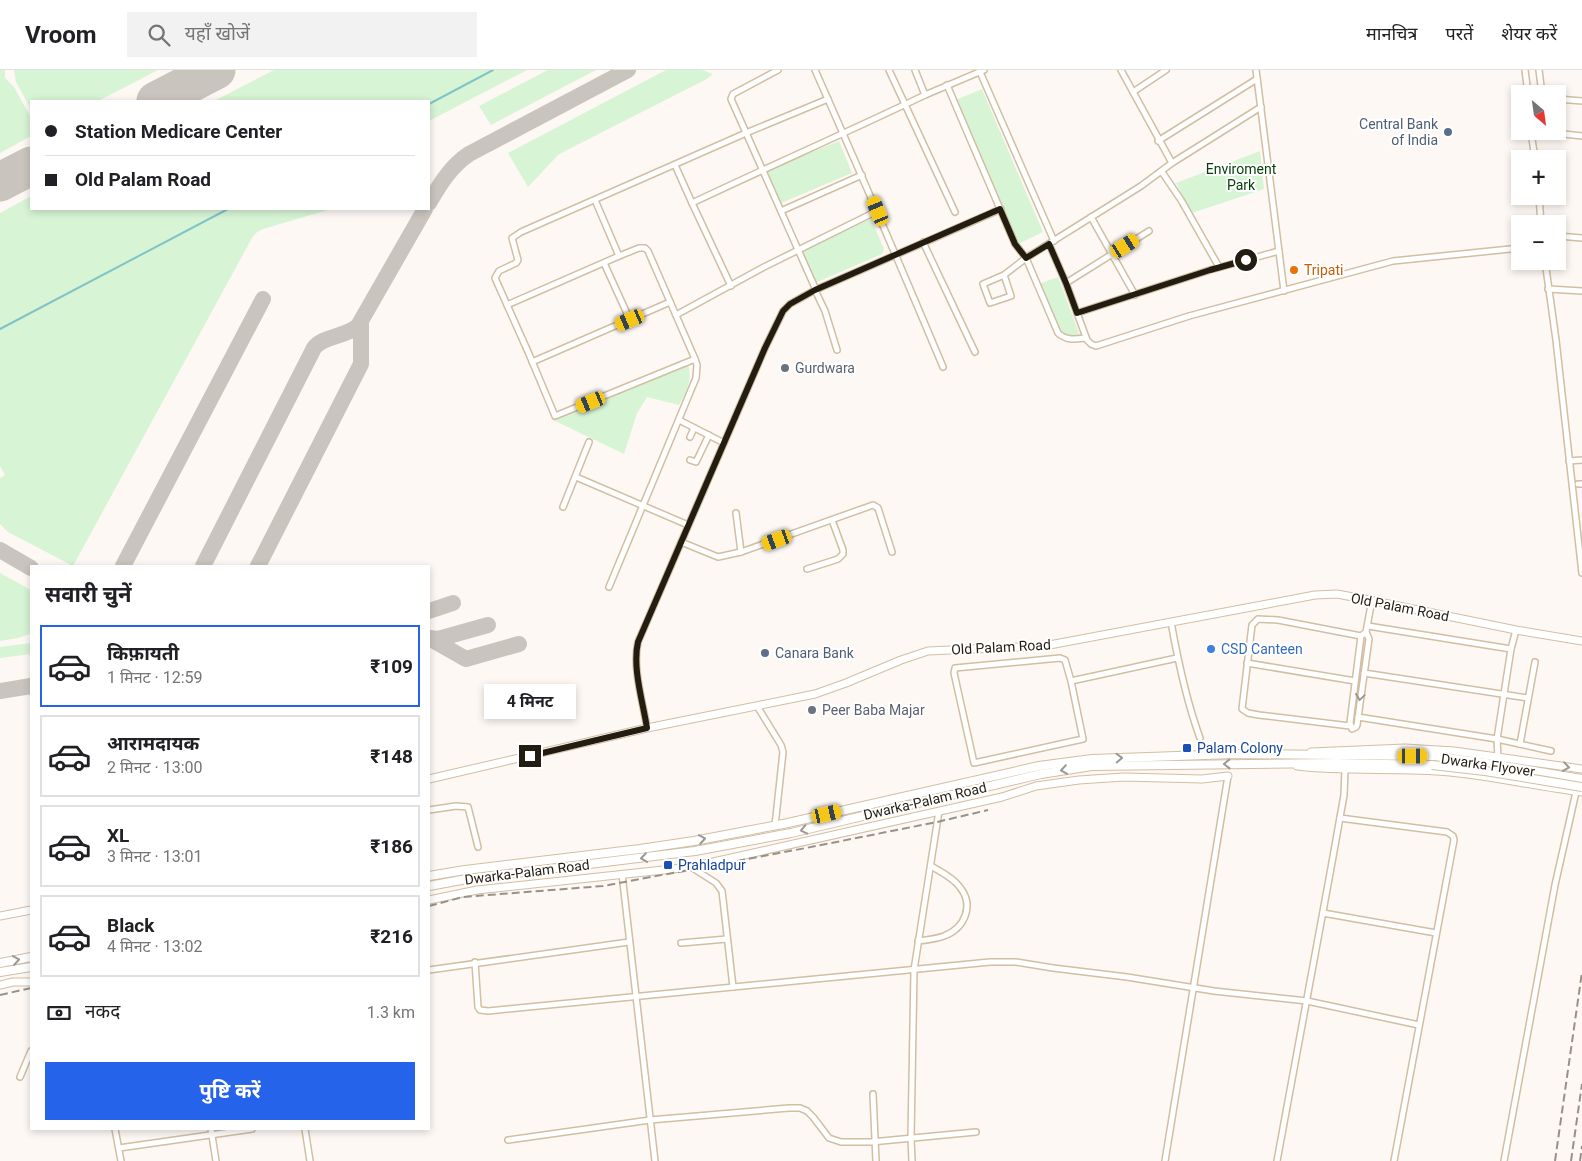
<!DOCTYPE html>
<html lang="hi">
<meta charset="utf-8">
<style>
:root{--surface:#fff;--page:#f2f2f2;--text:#202124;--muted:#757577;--line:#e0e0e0;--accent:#2563eb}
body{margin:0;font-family:Roboto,"Noto Sans Devanagari",sans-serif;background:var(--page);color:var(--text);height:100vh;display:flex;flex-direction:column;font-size:19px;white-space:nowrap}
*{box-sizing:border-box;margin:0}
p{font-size:16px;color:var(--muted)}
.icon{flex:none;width:28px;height:28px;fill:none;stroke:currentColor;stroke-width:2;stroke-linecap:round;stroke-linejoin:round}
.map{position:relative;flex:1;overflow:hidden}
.side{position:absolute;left:30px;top:495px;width:400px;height:565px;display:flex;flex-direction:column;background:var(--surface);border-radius:0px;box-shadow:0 2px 8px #0003}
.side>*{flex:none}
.top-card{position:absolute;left:30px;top:30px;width:400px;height:110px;border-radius:0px;box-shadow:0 2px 8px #0003;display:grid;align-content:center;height:110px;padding:0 15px;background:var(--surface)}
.needle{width:32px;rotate:151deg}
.fabs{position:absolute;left:1511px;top:15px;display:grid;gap:10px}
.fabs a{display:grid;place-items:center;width:55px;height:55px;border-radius:0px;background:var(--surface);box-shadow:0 2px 8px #0003;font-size:25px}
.end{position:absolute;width:22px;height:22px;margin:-11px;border:6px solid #231c11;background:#fff;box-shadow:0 0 0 2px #fff}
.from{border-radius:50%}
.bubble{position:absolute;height:35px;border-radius:0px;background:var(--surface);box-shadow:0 2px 8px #0003;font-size:16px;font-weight:700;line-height:35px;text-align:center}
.car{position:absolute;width:15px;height:30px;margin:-15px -8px;border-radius:6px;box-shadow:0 0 4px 1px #0007;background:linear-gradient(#f5c518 24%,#345 0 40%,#f5c518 0 76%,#345 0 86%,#f5c518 0)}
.top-card b{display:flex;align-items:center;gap:18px;height:48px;font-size:19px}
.top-card b+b{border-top:1px solid var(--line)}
.top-card i{width:12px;height:12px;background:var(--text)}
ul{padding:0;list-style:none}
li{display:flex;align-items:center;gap:15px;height:82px;margin:0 10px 8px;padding:0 5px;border:2px solid var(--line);border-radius:0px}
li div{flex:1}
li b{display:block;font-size:19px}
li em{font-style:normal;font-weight:700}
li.selected{border-color:var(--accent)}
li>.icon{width:45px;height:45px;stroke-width:1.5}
h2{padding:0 15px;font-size:22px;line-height:60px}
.pay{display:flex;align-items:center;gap:12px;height:55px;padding:0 15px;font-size:19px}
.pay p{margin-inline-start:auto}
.cta{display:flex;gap:10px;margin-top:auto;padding:10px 15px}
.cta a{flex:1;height:58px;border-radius:0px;background:var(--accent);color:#fff;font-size:20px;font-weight:700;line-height:58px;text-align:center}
header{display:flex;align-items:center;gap:30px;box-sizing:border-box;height:70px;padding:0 25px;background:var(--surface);border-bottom:1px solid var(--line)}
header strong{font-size:24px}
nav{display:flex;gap:28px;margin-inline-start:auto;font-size:18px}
.search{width:350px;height:45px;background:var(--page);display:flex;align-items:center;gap:12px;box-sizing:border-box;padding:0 18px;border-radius:0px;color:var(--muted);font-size:19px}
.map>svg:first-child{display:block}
.green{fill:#d7f4d5}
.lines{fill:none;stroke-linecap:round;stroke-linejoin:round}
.stream{stroke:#81c4c7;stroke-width:2}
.taxiway{stroke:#cac4be;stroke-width:16}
.runway{stroke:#cac4be;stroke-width:39}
.street-casing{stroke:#d2bea2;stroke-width:8}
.secondary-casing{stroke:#d2bea2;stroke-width:9}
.primary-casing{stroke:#d2bea2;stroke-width:10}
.street{stroke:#fff;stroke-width:5}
.secondary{stroke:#fff;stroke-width:7}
.primary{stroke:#fff;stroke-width:8}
.rail{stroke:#979189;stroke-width:2;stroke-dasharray:8 4;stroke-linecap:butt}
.primary-bridge-casing{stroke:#d2bea2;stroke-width:10;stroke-linecap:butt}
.primary-bridge{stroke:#fff;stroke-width:8}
.oneway{stroke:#9c9994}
.route{stroke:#231c11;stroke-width:6}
.service-dot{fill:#5c6f8a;stroke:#fff;stroke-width:2}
.food-dot{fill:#e8710a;stroke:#fff;stroke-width:2}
.worship-dot{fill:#6b7280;stroke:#fff;stroke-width:2}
.shop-dot{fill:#3f7fe0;stroke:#fff;stroke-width:2}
.transit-dot{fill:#1a4fb4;stroke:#fff;stroke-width:2}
.labels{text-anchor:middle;stroke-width:4;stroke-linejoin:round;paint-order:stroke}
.service-label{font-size:14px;fill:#4e5e75;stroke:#fff;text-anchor:end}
.park-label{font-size:14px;fill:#07400c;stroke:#fff}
.food-label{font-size:14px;fill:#c56008;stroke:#fff;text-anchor:start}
.worship-label{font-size:14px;fill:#5b616d;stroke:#fff;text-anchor:start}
.street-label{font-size:14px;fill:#231c11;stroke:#fff}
.shop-label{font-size:14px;fill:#366cbe;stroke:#fff;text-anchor:start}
.transit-label{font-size:14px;fill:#164399;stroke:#fff;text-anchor:start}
</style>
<header>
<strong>Vroom</strong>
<div class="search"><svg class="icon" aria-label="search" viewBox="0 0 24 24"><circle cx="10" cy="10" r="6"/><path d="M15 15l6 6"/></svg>यहाँ खोजें</div>
<nav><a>मानचित्र</a><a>परतें</a><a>शेयर करें</a></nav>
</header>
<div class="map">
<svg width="1582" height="1091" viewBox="0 0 1582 1091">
<rect width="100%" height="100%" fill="#fdf8f3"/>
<!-- green -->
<g class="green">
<polygon points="0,0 5,0 5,8 14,17 31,48 31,66 0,83"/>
<polygon points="14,0 158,0 98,31 31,31 31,39 16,12"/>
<polygon points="274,0 527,0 429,51 429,31 214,31"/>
<polygon points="548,0 596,0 491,55 479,36"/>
<polygon points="666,0 702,0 713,4 705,10 565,81 558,85 528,117 508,83"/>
<polygon points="982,19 1043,162 1018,174 956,30"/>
<polygon points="839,71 852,103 781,133 766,101"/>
<polygon points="1260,81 1264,119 1192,143 1176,113"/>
<polygon points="31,126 31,139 331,139 263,159 256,163 252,168 73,496 8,462 0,454 0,408 5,405 0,396 0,143"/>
<polygon points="871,149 884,179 882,184 815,213 801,180"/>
<polygon points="1058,207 1080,266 1067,266 1061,263 1039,214"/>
<path d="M688 294C693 309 686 323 679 335L647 327 637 343 624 384 551 349Z"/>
<polygon points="0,503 31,520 30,564 18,568 0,571"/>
<polygon points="31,573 31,584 0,588 0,577"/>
</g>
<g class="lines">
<!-- stream -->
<g class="stream">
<polyline points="429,34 493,0"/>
<polyline points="0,259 228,139"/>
</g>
<!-- taxiway -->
<g class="taxiway">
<path d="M429 133C440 114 451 96 469 84L628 0"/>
<polyline points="0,480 31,498"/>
<polyline points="123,496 263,229"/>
<path d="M203 496 314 278C322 266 346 267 358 256L425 139"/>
<polyline points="258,496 361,294 361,253"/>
<polyline points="429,541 453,533"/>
<polyline points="429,568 466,589 519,574"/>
<polyline points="429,568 438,569 488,555"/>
<polyline points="0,621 31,616"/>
</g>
<!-- runway -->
<g class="runway">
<polyline points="156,31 216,0"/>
<polyline points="0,112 31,96"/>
</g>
<defs>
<g id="street">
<polyline points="778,0 733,24 731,29 816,220"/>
<path d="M815 0C859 99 901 197 943 297"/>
<polyline points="889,0 955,142"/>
<polyline points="915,0 925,25 984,0"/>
<polyline points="1121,0 1172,93"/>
<polyline points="1256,0 1284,221"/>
<polyline points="1525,0 1528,24"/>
<polyline points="1539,0 1542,24"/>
<polyline points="980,2 1054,171"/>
<path d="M947 15 1015 174 1026 188 1058 263C1066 271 1076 269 1086 268"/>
<polyline points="1133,22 1166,0"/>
<polyline points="1558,29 1582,31"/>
<polyline points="1531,62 1535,89"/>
<polyline points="1532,64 1546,62 1582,66"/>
<polyline points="1158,71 1257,9"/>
<path d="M675 95 692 133C770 96 848 62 925 25"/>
<polyline points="1162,102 1181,130 1219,197"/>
<polyline points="1539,126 1541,154"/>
<polyline points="595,130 619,186"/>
<polyline points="692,133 731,216"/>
<polyline points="781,141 862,105"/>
<polyline points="1091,147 1135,225"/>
<polyline points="1558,166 1582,168"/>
<polyline points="923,172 975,282"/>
<polyline points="1049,174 1066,213 1087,270 1091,274 1096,276 1189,246 1393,191 1520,178"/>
<polyline points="1545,191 1556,270 1582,503"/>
<polyline points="604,193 630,250"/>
<polyline points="1004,205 1011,226 990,233 983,214 1004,205 1026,188 1141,116 1172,93 1261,37"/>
<polyline points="1066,213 1149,161"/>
<polyline points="1548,219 1582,221"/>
<polyline points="815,220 825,241 837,280"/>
<polyline points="507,235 619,186 639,178 645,178 648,181 695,289 697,295 696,308 609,517"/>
<polyline points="1077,243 1210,200 1279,181"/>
<polyline points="676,245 764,197 877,141"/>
<polyline points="695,289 555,346 529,284 495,208 499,201 516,193 518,190 512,168 521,162 746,63 828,29"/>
<polyline points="532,292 670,232"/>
<polyline points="679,350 724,373"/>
<polyline points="690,367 694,358"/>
<polyline points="690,390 696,392 709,365"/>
<polyline points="1569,391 1582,390"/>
<polyline points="576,407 688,455"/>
<polyline points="1578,414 1582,414"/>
<polyline points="563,437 589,372"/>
<polyline points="736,443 741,482"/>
<polyline points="681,472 718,487 741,482 873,435 878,438 892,482"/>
<polyline points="807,499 838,489 843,484 843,480 832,450"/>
<path d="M1171 552C1178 591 1186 630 1200 668"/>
<polyline points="1366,562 1361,566 1350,653 1352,659 1356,657 1357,655 1369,569 1366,562 1372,530"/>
<polyline points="1511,579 1516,560"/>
<polyline points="1247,593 1355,611"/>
<polyline points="1364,603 1528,628"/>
<polyline points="1071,611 1065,590 1060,588 955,598 954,603 974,693 1083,669 1071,611 1177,588"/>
<polyline points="757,636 781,675 783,682 775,756"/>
<polyline points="1358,647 1497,669 1511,579 1368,556"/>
<polyline points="1350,656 1259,645 1248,643 1242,639 1252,555 1258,549 1278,550 1361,566"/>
<path d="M647 658C643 632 632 598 638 572L765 278 783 241 790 234 815 220 1001 139"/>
<polyline points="1520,674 1535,592"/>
<polyline points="1498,687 1497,669 1551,681"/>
<polyline points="429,740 456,736 468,737 478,777"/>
<polyline points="1340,748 1447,762 1453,766 1454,770 1394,1091"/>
<polyline points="691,797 716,813 722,821 733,917"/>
<polyline points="622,804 655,1091"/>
<polyline points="1323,843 1436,863"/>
<path d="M918 871C927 870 936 869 944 866 965 858 975 835 959 816 952 807 941 802 931 796"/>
<polyline points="681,873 727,869"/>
<polyline points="475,892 478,937 480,940 488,941 990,892 1016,892 1053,898 1127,907 1214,921 1307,931 1419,955"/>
<polyline points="429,900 629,872"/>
<polyline points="20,1007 31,981"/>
<polyline points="873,1024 876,1091"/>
<polyline points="115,1059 121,1091"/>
<polyline points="211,1059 216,1091"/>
<polyline points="305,1059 310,1091"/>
<polyline points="508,1070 650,1050 789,1038 800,1038 807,1041 813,1047 829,1068 841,1072 871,1072 976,1062"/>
<polyline points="119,1078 252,1059"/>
<polyline points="912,1091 911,1068 914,900 939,741"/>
<polyline points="1165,1091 1228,706"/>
<polyline points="1277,1091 1331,798 1344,725 1345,699"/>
<polyline points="1504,1091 1555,815 1576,722"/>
</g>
<g id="secondary">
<polyline points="1311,682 1405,678 1454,681 1582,699"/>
<path d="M1297 696C1348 702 1399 697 1450 702 1494 706 1538 717 1582 722"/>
<polyline points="429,709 647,658 815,624 846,613 901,590 928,581 1044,576 1315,525 1337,524 1374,531 1516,560 1582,571"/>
<polyline points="429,830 477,820 691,797 1002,727 1036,716 1079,710 1124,707 1202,709 1228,706"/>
<polyline points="0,846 31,840"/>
<polyline points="0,915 13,912 31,912"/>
</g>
<g id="primary">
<polyline points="429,806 465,800 640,779 694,771 788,753 1039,696 1092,689 1233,684 1432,686 1486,693 1582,709"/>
<polyline points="429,816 467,809 695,781 791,763 1041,704 1092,696 1336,693 1432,695"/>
<polyline points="0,893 31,887"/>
<polyline points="0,902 31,897"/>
</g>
</defs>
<!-- street casing -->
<use href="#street" class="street-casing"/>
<!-- secondary casing -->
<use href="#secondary" class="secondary-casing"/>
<!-- primary casing -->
<use href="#primary" class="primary-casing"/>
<!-- street -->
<use href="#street" class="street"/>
<!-- secondary -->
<use href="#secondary" class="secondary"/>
<!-- primary -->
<use href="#primary" class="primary"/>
<!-- rail -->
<g class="rail">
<polyline points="429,836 463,827 603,816 806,778 937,752 988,740"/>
<polyline points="0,925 31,918"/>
<polyline points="1555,1091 1582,902"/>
<polyline points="1571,1091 1582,1014"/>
<polyline points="1580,1091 1582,1076"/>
</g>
<defs>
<polyline id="primary-bridge" points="1432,695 1485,701 1582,717"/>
</defs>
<!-- primary-bridge casing -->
<use href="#primary-bridge" class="primary-bridge-casing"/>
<!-- primary-bridge -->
<use href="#primary-bridge" class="primary-bridge"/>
</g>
<!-- one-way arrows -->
<defs><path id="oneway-chevron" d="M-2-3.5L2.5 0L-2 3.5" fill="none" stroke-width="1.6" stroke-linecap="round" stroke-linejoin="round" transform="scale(1.25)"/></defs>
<g class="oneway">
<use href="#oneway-chevron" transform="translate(1360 627) rotate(98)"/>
<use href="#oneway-chevron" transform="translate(1119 688) rotate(-2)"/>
<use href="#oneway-chevron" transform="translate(1227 694) rotate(179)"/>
<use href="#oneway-chevron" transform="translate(1566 697) rotate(8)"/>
<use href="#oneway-chevron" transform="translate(1064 700) rotate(172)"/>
<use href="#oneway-chevron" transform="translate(804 760) rotate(167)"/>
<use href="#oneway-chevron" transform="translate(702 769) rotate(-10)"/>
<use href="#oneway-chevron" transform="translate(644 788) rotate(172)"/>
<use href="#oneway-chevron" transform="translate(16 890) rotate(-10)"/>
</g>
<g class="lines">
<!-- route -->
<path class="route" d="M530 686 647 658C643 632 632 598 638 572L765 278 783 241 790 234 815 220 1000 139 1015 174 1026 188 1049 174 1066 213 1077 243 1210 200 1246 190"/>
</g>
<!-- markers -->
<g class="service-dot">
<circle cx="1448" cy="62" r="5"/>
<circle cx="765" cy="583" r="5"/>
</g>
<circle class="food-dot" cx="1294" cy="200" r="5"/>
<g class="worship-dot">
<circle cx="785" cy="298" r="5"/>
<circle cx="812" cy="640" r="5"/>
</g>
<circle class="shop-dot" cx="1211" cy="579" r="5"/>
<g class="transit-dot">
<rect x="1182" y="673" width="10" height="10" rx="2.5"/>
<rect x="663" y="790" width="10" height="10" rx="2.5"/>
</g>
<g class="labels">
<!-- service labels -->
<g class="service-label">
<text x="1438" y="59">Central Bank<tspan x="1438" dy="16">of India</tspan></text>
<text x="775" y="588" text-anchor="start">Canara Bank</text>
</g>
<!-- park labels -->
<g class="park-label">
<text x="1241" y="104">Enviroment<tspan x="1241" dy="16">Park</tspan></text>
</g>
<!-- food labels -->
<g class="food-label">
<text x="1304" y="205">Tripati</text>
</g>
<!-- worship labels -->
<g class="worship-label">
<text x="795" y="303">Gurdwara</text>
<text x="822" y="645">Peer Baba Majar</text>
</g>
<!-- street labels -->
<g class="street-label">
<text transform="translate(1400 537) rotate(11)" y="5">Old Palam Road</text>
<text transform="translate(1001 577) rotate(-3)" y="5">Old Palam Road</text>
<text transform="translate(1488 695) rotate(8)" y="5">Dwarka Flyover</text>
<text transform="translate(925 731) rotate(-13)" y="5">Dwarka-Palam Road</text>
<text transform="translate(527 802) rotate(-7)" y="5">Dwarka-Palam Road</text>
</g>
<!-- shop labels -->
<g class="shop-label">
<text x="1221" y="584">CSD Canteen</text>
</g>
<!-- transit labels -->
<g class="transit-label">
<text x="1197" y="683">Palam Colony</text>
<text x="678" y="800">Prahladpur</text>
</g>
</g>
</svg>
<div class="fabs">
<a><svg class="needle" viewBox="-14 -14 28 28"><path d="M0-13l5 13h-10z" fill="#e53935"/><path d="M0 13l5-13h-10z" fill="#757577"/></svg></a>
<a>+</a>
<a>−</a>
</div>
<i class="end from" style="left:1246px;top:190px"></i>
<i class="end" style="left:530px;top:686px"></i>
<div class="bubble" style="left:484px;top:614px;width:92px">4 मिनट</div>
<i class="car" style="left:878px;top:141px;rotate:337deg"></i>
<i class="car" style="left:1125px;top:176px;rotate:58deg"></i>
<i class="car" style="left:630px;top:250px;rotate:247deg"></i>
<i class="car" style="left:591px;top:332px;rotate:248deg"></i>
<i class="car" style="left:777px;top:470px;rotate:250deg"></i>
<i class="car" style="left:1413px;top:686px;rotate:90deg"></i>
<i class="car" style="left:827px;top:744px;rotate:77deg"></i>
<div class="top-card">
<b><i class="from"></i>Station Medicare Center</b>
<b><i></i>Old Palam Road</b>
</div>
<section class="side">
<h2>सवारी चुनें</h2>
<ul>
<li class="selected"><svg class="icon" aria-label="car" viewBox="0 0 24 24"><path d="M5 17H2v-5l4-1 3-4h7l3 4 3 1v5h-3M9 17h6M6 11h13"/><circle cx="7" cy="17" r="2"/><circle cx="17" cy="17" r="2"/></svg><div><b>किफ़ायती</b><p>1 मिनट · 12:59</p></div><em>₹109</em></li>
<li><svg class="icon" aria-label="car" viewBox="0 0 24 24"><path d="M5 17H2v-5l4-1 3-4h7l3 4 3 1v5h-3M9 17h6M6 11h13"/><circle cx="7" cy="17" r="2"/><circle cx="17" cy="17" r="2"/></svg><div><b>आरामदायक</b><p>2 मिनट · 13:00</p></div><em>₹148</em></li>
<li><svg class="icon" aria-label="car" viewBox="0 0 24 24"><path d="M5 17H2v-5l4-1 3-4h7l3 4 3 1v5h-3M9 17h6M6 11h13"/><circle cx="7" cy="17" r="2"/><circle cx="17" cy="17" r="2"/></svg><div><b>XL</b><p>3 मिनट · 13:01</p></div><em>₹186</em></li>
<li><svg class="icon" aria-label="car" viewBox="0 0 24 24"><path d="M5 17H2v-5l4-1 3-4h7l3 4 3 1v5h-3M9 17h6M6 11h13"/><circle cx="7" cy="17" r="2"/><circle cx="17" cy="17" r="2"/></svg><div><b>Black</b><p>4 मिनट · 13:02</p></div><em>₹216</em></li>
</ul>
<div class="pay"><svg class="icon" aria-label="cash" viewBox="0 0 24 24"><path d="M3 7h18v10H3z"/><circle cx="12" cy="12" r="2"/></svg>नकद<p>1.3 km</p></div>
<div class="cta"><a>पुष्टि करें</a></div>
</section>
</div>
